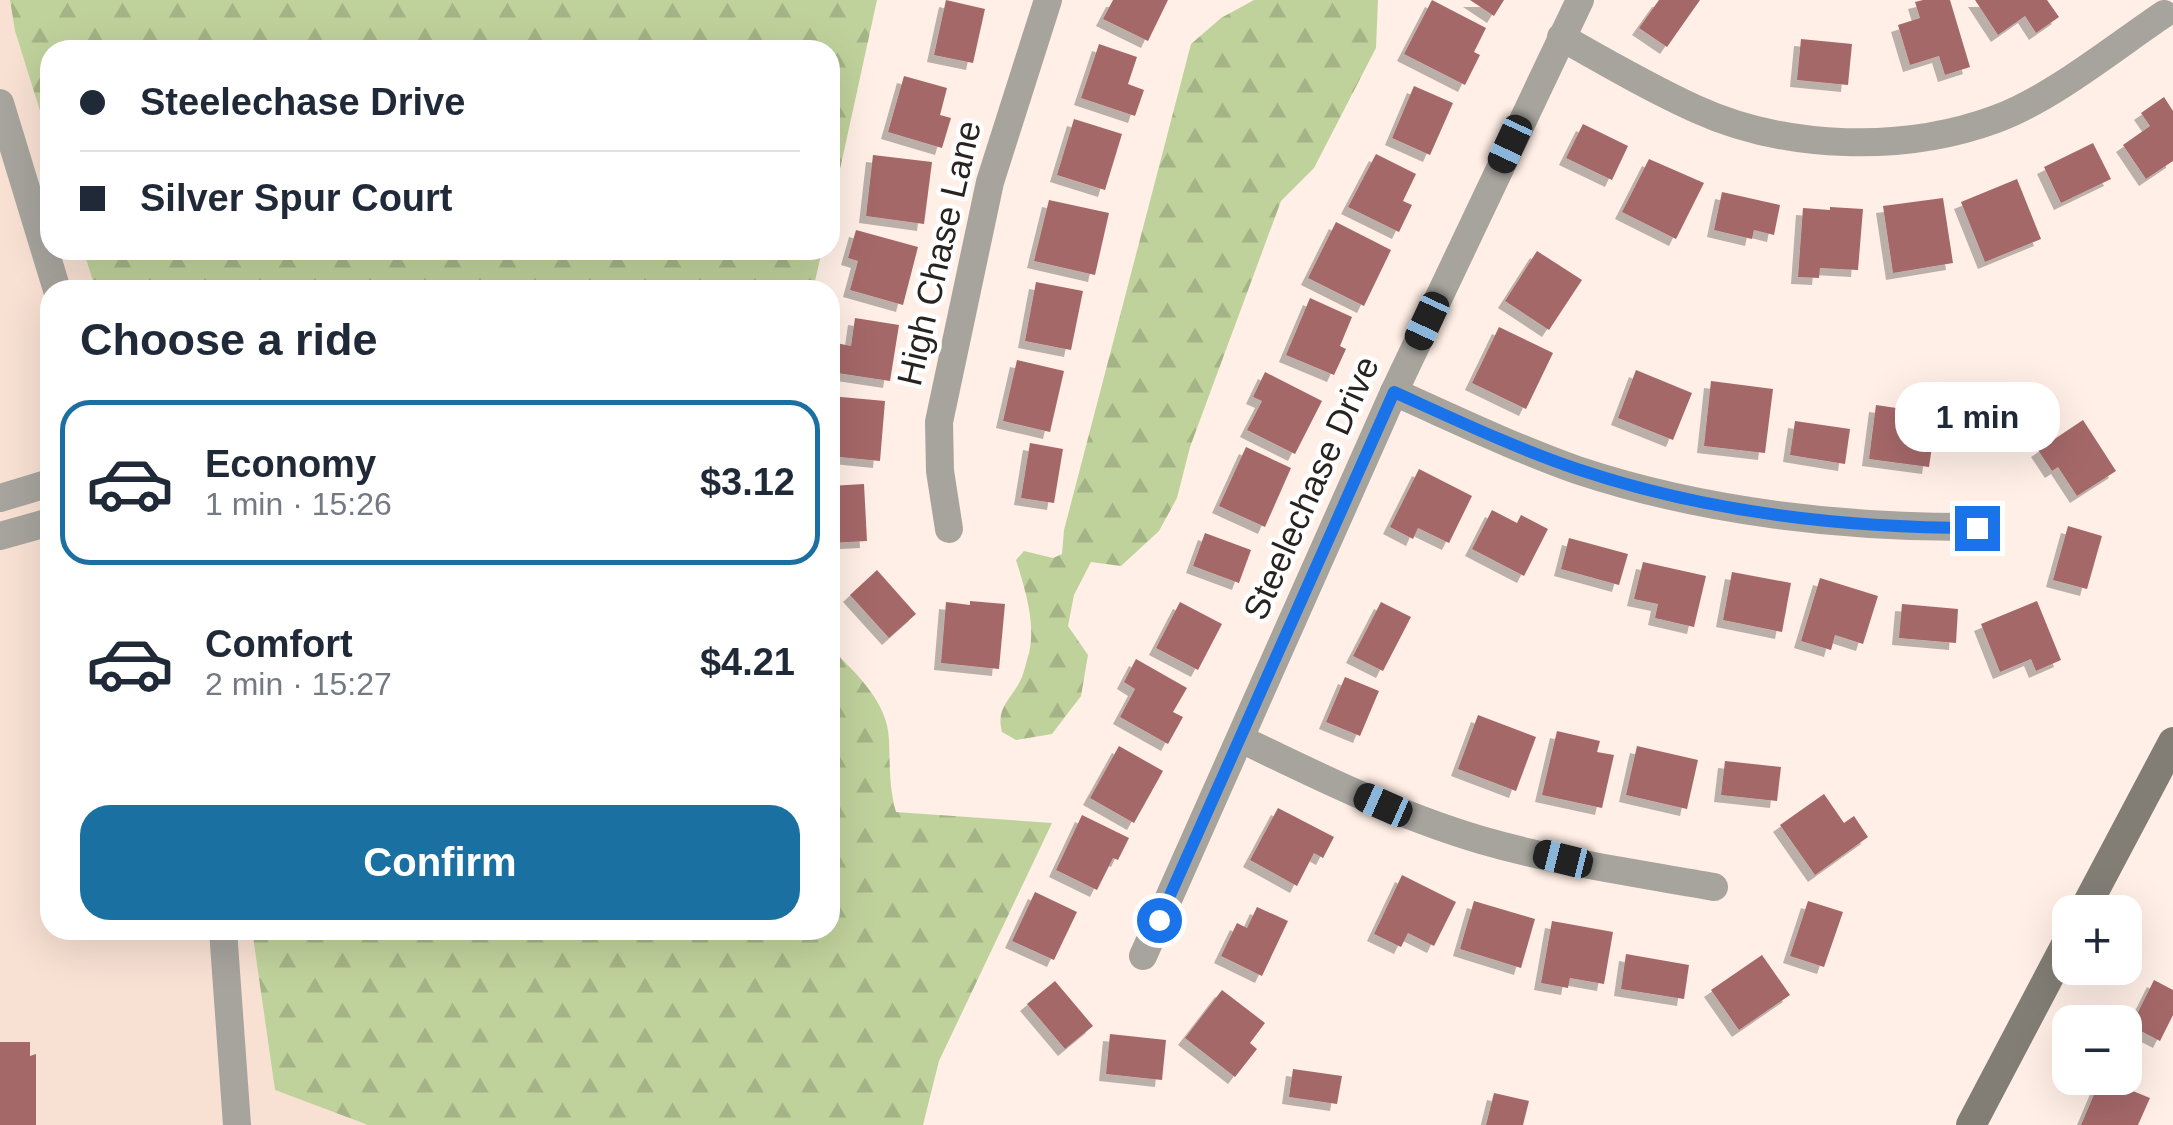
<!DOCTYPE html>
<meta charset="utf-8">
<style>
:root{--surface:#fff;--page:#f6f6f7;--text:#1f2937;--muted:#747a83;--line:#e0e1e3;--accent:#1a71a1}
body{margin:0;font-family:Helvetica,sans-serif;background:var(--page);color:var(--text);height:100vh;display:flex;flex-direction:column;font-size:38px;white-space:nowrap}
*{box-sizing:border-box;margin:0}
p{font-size:32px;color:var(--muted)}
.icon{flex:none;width:55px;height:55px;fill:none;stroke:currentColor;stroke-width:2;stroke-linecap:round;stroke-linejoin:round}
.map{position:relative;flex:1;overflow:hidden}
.sheet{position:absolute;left:40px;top:280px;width:800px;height:660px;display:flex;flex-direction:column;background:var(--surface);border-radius:30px;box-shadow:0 10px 40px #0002}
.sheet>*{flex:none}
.guide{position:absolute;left:40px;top:40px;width:800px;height:220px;border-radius:30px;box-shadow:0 10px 40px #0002;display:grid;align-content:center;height:220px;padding:0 40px;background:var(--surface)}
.fabs{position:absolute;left:2052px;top:895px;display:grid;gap:20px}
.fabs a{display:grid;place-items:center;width:90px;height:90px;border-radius:20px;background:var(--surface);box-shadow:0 10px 40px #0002;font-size:50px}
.end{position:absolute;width:45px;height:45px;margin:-22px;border:12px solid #1a73e8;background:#fff;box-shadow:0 0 0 5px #fff}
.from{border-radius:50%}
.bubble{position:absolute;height:70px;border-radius:30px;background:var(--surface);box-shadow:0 10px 40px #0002;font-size:32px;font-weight:700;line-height:70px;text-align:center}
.car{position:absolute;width:30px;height:60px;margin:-30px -15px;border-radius:12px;box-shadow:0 0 8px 2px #0007;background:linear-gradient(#222 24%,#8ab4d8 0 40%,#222 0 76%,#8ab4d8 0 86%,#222 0)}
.guide b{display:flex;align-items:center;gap:35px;height:95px;font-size:38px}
.guide b+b{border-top:2px solid var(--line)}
.guide i{width:25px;height:25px;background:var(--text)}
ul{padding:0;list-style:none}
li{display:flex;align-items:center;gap:30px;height:165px;margin:0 20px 15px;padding:0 20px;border:5px solid transparent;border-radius:30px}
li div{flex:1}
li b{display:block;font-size:38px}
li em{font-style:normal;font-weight:700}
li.current{border-color:var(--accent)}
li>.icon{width:90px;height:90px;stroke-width:1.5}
h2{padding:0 40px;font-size:45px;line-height:120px}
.action{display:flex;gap:20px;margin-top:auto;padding:20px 40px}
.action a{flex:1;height:115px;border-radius:30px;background:var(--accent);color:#fff;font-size:40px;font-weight:700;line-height:115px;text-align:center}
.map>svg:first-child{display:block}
.built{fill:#f8e1d3}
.forest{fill:url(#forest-firs)}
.building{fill:#a56869;filter:url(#shadow)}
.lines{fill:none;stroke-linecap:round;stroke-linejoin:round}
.street{stroke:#a7a49e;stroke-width:28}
.secondary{stroke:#827e75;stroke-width:30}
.route{stroke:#1a73e8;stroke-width:12}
.labels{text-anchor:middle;stroke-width:9;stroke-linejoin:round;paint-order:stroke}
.street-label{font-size:35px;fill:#28231f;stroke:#fff}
</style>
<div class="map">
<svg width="2173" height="1125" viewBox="0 0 2173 1125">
<defs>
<pattern id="forest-firs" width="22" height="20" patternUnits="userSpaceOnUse" patternTransform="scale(2.5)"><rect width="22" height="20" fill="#c0d29c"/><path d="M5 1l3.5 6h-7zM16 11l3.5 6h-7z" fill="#a5b486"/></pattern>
<filter id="shadow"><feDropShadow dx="-7" dy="7" stdDeviation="0" flood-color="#0004"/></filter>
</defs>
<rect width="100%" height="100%" fill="#ffefe6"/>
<!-- built -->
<polygon class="built" points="0,0 10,0 15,31 50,143 50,250 83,250 96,290 50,290 50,930 252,930 275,1090 368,1125 0,1125"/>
<!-- forest -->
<g class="forest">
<polygon points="10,0 877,0 830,215 830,50 50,50 50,143 15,31"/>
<path d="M1254 0H1378L1376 48 1314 168 1281 201 1190 447 1177 498 1159 531 1121 566 1091 562 1074 595 1068 626 1088 655 1081 696 1052 734 1016 740 1002 732C996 708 1009 702 1019 683 1024 675 1026 662 1029 653 1036 623 1025 589 1016 560L1024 551 1053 558 1062 554 1064 530 1191 44 1221 18Z"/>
<polygon points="83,250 822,250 813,290 96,290"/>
<path d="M830 647C855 673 888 701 889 740 890 766 889 787 896 812L1052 823 939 1061 923 1125H368L275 1090 252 930H830Z"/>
</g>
<!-- building -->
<g class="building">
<polygon points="946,0 985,9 973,63 934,55"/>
<polygon points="1113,0 1168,0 1148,41 1103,19"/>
<polygon points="1432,0 1486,28 1474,52 1480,55 1465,85 1404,54"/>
<polygon points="1470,0 1504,0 1494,16"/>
<polygon points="1659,0 1700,0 1667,47 1639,28"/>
<polygon points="1923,0 1950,0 1970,67 1945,75 1939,56 1910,65 1898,25 1920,18 1915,2"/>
<polygon points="1975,0 2047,0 2059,17 2036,33 2025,16 1998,35"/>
<polygon points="1801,39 1852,44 1848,85 1797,80"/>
<polygon points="1099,44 1137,57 1128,84 1144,90 1135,116 1081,98"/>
<polygon points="904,76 947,88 940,115 951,118 942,148 888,132"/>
<polygon points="1414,86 1453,103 1430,155 1392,138"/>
<polygon points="2164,97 2173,111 2173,161 2146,179 2123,145 2150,126 2141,113"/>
<polygon points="1074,119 1122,134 1105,190 1057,175"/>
<polygon points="1583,124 1628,146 1612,180 1566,158"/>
<polygon points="2093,143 2111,179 2061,203 2044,167"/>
<polygon points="1376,154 1416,174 1403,201 1412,205 1399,232 1348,207"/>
<polygon points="873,155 932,162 924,224 866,216"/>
<polygon points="1649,159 1704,183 1676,239 1622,212"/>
<polygon points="2017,179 2041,239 1985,262 1961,202"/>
<polygon points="1722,192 1780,205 1774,235 1754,230 1752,239 1714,230"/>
<polygon points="1943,198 1953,263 1893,273 1883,206"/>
<polygon points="1049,200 1109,213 1095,275 1034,261"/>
<polygon points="1830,207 1863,209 1858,270 1820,268 1819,278 1798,277 1803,208 1830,210"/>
<polygon points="1336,222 1391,250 1364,306 1308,278"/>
<polygon points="856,230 918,247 903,305 850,290 858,261 848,258"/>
<polygon points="1537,251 1582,280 1549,330 1505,301"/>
<polygon points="1036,282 1083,291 1071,350 1025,341"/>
<polygon points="1310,298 1352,317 1340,346 1346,349 1334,375 1286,355"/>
<polygon points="855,318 899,325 890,381 831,372 836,343 851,346"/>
<polygon points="1499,327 1553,353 1526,409 1472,383"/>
<polygon points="1017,360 1064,371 1050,432 1003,421"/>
<polygon points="1636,370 1692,393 1673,440 1618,418"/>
<polygon points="1265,372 1322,401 1295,454 1247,430 1262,401 1253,397"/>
<polygon points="1711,381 1773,389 1765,453 1704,446"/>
<polygon points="1972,384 2030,400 2019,442 1986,433 1983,442 1957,435"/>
<polygon points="830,396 885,401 880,461 830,456"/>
<polygon points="1911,401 1938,405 1929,467 1869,459 1876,405 1910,410"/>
<polygon points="2083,420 2116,471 2077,496 2058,467 2052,471 2038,450"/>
<polygon points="1795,421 1850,429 1845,464 1790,455"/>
<polygon points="1030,443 1063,449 1054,503 1021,498"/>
<polygon points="1246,447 1291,468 1265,527 1219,506"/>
<polygon points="1419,469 1472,496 1449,543 1418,528 1413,539 1390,527"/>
<polygon points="864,484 867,541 830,543 830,486"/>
<polygon points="1492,510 1517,523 1521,515 1548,529 1524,576 1472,549"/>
<polygon points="2068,526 2102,536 2087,589 2053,580"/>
<polygon points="1205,533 1251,550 1239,583 1193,566"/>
<polygon points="1569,538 1628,554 1619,585 1561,569"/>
<polygon points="1643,562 1706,576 1694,627 1655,618 1658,604 1634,599"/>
<polygon points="877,570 916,614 889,638 850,595"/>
<polygon points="1732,572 1791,583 1782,632 1723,620"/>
<polygon points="1820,578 1878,596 1863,644 1835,635 1831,650 1801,641"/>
<polygon points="970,601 1005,604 999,669 941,663 946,602 970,605"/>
<polygon points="2037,601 2061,660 2036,671 2031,659 2000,672 1981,624"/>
<polygon points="1180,602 1222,624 1198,670 1156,648"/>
<polygon points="1381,602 1411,617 1383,671 1353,656"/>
<polygon points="1902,604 1958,609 1956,643 1899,638"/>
<polygon points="1136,659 1187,688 1173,712 1183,717 1168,744 1120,717 1135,689 1124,682"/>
<polygon points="1345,677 1379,691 1360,736 1326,722"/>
<polygon points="1478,715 1536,737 1516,791 1458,769"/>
<polygon points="1557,731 1600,741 1597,752 1614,755 1602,808 1542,795"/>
<polygon points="1119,746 1163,771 1134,823 1090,798"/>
<polygon points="1637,746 1698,760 1687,809 1626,795"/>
<polygon points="1725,761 1781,767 1777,801 1721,795"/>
<polygon points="1824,794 1844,823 1854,816 1868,837 1815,875 1780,825"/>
<polygon points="1278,808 1334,837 1323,858 1314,853 1297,886 1250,860"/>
<polygon points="1082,815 1129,838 1118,860 1113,858 1097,890 1056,870"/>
<polygon points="1402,875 1456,902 1434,946 1408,933 1401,947 1374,934"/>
<polygon points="1035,892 1077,912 1054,960 1012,941"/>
<polygon points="1474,901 1535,919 1521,968 1460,949"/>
<polygon points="1808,901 1843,912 1824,967 1790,956"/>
<polygon points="1257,907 1288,921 1262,976 1221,956 1237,923 1247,928"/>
<polygon points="1552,921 1613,932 1604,984 1570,978 1568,988 1541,983"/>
<polygon points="1626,954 1689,965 1684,999 1621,989"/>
<polygon points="1762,955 1790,995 1739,1030 1711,990"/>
<polygon points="2154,980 2173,990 2173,1015 2160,1041 2131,1026"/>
<polygon points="1055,981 1093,1026 1065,1049 1027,1004"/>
<polygon points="1222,990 1265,1023 1250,1043 1257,1049 1235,1077 1185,1038"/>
<polygon points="1110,1034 1166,1040 1162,1080 1106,1074"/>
<polygon points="0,1042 30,1042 30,1056 36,1054 36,1125 0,1125"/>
<polygon points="1293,1069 1342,1076 1337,1104 1289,1097"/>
<polygon points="2101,1078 2150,1098 2138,1125 2081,1125"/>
<polygon points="1494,1093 1529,1101 1523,1125 1486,1125"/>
</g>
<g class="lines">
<!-- street -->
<g class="street">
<path d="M1561 37C1605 62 1650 88 1696 109 1786 150 1904 153 1996 119 2051 99 2115 47 2164 14"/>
<polyline points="0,103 57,290"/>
<path d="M1394 392C1455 419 1515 448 1577 470 1703 512 1845 528 1977 527"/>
<polyline points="0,498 50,483"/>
<polyline points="949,529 940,471 939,422 990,182 1048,0"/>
<polyline points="0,536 50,522"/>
<path d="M1241 739C1319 777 1397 815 1481 840 1557 862 1636 873 1714 887"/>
<polyline points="223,930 237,1125"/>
<polyline points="1143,956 1394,392 1580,0"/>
</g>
<!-- secondary -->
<g class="secondary">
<polyline points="2083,912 2173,742"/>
<polyline points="1971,1125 2070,937"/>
</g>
</g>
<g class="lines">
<!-- route -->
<path class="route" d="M1159 920 1394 392C1454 419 1515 448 1577 469 1705 512 1843 528 1977 528"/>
</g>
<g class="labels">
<!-- street labels -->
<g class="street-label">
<text transform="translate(939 253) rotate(-77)" y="12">High Chase Lane</text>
<text transform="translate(1311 488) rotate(-66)" y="12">Steelechase Drive</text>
</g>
</g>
</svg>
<div class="fabs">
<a>+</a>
<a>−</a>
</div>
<i class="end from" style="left:1159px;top:920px"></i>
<i class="end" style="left:1977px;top:528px"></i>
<div class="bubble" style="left:1895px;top:382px;width:165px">1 min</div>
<i class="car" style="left:1510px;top:144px;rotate:205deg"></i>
<i class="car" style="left:1427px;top:321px;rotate:205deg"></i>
<i class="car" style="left:1383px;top:805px;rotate:294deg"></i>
<i class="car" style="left:1563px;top:859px;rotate:284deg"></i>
<div class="guide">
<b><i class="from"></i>Steelechase Drive</b>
<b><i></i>Silver Spur Court</b>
</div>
<section class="sheet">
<h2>Choose a ride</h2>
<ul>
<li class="current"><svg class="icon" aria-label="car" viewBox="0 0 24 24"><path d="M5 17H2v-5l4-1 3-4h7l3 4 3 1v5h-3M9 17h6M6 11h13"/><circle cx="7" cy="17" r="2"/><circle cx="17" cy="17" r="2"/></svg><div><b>Economy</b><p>1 min · 15:26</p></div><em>$3.12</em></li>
<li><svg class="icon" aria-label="car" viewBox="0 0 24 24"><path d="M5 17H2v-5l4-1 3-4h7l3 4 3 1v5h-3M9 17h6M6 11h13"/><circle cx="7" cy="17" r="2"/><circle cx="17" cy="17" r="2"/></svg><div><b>Comfort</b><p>2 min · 15:27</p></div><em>$4.21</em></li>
</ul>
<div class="action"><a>Confirm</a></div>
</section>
</div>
